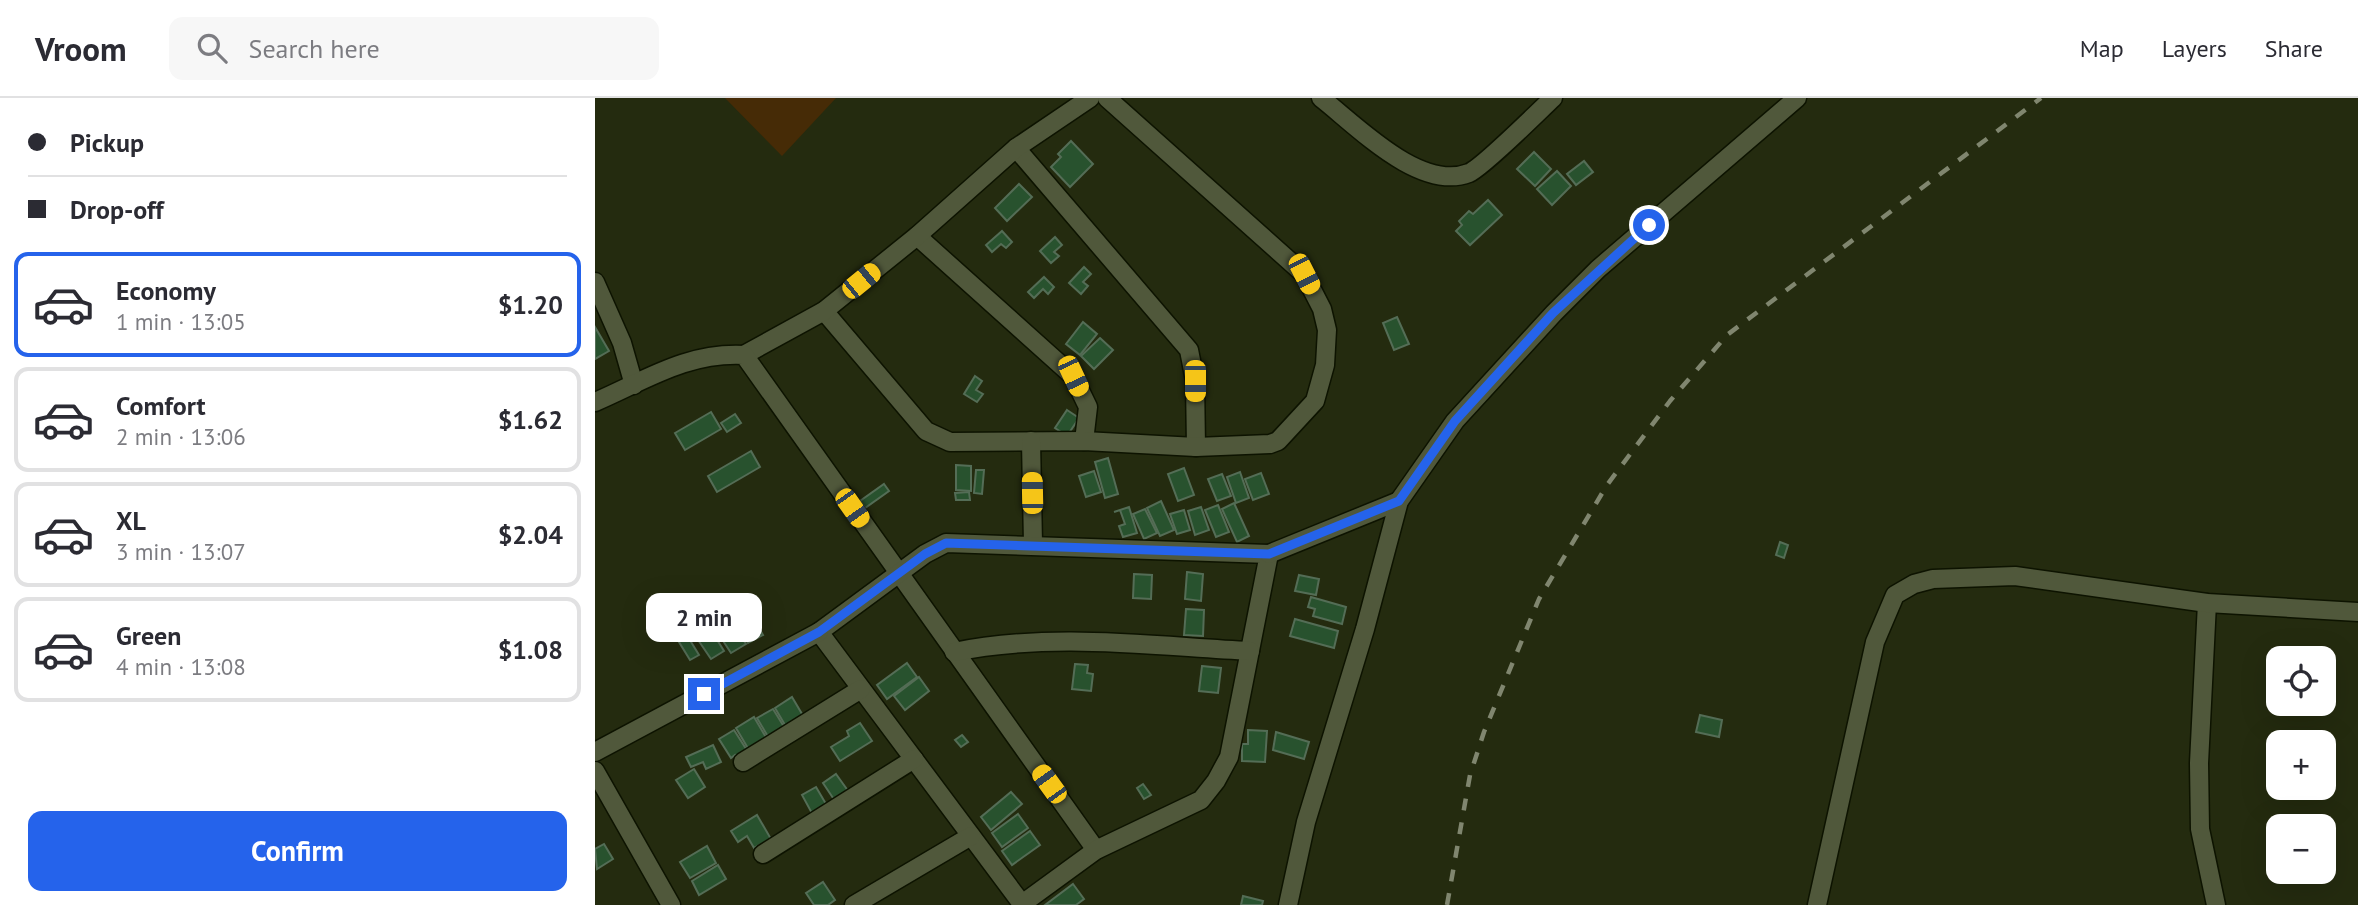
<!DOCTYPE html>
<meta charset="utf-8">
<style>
:root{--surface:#fff;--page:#f7f7f7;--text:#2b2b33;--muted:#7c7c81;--line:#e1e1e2;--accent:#2563eb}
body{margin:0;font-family:"PT Sans",sans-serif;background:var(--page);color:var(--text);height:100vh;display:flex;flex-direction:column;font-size:26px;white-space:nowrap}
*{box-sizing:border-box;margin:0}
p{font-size:23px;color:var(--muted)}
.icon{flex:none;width:38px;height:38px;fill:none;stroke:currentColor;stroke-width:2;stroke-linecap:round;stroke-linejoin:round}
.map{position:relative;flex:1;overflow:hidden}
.sheet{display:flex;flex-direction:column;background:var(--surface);width:595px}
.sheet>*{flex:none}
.hud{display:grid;align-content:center;height:154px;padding:0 28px;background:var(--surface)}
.buttons{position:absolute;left:1671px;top:548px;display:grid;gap:14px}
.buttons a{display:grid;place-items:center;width:70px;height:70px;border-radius:14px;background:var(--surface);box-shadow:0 7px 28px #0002;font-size:35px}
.end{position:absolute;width:32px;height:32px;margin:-16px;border:9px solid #2563eb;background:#fff;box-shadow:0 0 0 4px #fff}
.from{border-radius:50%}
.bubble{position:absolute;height:49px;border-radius:14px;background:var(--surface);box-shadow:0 7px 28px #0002;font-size:23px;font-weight:800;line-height:49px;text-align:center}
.car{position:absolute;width:21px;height:42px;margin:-21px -10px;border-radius:9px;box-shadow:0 0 5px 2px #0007;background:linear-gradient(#f5c518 24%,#345 0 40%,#f5c518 0 76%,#345 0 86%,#f5c518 0)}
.hud b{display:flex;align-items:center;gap:24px;height:66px;font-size:26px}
.hud b+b{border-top:2px solid var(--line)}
.hud i{width:18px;height:18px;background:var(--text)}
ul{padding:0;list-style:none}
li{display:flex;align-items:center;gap:21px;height:105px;margin:0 14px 10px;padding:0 14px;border:4px solid var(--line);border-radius:14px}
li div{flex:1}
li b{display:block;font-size:26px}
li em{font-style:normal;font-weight:800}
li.current{border-color:var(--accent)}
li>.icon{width:63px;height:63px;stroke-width:1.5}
.cta{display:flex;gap:14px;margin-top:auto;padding:14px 28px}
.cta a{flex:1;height:80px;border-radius:14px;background:var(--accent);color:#fff;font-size:28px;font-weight:800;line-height:80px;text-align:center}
header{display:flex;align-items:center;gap:42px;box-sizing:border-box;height:98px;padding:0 35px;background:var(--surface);border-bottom:2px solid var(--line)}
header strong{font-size:33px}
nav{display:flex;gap:38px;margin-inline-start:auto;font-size:24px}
.search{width:490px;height:63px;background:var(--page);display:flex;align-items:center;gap:18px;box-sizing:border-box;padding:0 24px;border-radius:14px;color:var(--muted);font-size:26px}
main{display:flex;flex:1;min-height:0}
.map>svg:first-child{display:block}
.green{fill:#462b06}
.building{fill:#28522e;stroke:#546d56;stroke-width:2}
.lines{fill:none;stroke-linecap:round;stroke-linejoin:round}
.minor-casing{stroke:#0d1300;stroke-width:21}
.minor{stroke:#50583b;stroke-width:18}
.rail{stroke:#80866f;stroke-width:4.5;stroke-dasharray:12 12;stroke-linecap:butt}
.route{stroke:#2563eb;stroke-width:9}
</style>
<header>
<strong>Vroom</strong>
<div class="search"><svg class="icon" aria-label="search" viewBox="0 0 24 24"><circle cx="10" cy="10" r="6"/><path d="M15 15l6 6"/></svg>Search here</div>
<nav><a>Map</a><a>Layers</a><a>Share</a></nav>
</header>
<main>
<section class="sheet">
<div class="hud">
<b><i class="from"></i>Pickup</b>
<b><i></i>Drop-off</b>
</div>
<ul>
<li class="current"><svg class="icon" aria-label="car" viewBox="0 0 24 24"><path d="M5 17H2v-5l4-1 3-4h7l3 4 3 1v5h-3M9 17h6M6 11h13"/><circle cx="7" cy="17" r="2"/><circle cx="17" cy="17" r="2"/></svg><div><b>Economy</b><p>1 min · 13:05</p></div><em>$1.20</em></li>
<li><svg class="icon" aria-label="car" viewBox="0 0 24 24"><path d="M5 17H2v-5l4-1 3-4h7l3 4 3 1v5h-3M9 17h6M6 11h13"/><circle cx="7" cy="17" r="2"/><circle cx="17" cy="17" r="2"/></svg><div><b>Comfort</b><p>2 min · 13:06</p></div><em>$1.62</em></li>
<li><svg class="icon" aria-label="car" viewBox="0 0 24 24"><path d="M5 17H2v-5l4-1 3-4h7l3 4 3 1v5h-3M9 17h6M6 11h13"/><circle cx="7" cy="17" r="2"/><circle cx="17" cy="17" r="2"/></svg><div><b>XL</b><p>3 min · 13:07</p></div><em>$2.04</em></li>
<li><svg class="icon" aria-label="car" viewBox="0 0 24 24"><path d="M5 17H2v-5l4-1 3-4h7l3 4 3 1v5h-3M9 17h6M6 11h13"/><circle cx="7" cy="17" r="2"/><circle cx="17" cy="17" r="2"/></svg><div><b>Green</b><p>4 min · 13:08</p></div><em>$1.08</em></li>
</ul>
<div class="cta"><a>Confirm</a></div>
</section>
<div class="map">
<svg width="1763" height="807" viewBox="0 0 1763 807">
<rect width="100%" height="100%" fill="#242b0f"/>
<!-- green -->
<polygon class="green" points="130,0 241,0 187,58"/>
<!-- building -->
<g class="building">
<polygon points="476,43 498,66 475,89 456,69 466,59 463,56"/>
<polygon points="939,54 956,71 940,88 922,71"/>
<polygon points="989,63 998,74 981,87 972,76"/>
<polygon points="962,73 976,88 957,107 942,91"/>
<polygon points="424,86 437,99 412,123 400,110"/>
<polygon points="893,102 907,117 875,147 861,133 867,127 864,123 874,113 878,116"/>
<polygon points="407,133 417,144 411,150 406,146 397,154 391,147"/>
<polygon points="460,139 467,147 459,154 464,158 456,165 445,153"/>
<polygon points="489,169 496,176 488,184 493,188 486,196 474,185"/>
<polygon points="449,179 459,189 453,196 448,191 439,200 433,194"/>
<polygon points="802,219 814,246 799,252 788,225"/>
<polygon points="488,224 502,236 485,257 471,246"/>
<polygon points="0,229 14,253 0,261"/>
<polygon points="505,240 518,252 499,271 486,258"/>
<polygon points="380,278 387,283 381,292 388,296 382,304 369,296"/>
<polygon points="472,312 484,320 472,338 460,330"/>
<polygon points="116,314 126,331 90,352 80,335"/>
<polygon points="140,316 146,325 132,334 126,325"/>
<polygon points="156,353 165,369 122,394 113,378"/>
<polygon points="513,360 523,396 510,400 500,364"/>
<polygon points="361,367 376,368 376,393 361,392"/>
<polygon points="589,370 599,397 583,403 573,376"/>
<polygon points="381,372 389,372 387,396 379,395"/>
<polygon points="499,373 506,394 491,399 484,378"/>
<polygon points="645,374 654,400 641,405 632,379"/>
<polygon points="666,375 674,396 658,402 650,381"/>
<polygon points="627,376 636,398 622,403 613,381"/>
<polygon points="289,386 294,393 270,410 265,403"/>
<polygon points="374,394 375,402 361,402 360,395"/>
<polygon points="566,403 579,432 565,438 552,410"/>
<polygon points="639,405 654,438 642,444 627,411"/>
<polygon points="623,407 634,434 621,439 610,412"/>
<polygon points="534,409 542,435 528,439 524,428 530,426 525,412 519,414"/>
<polygon points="606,409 614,432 600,437 593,413"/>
<polygon points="550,411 562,435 549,441 538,416"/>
<polygon points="589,412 595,432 582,436 575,416"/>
<polygon points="1185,444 1193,447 1189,460 1181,457"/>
<polygon points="592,474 608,476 606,503 590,501"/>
<polygon points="539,476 557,477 556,501 538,500"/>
<polygon points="704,477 724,481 721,497 700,493"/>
<polygon points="716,499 751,509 747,526 718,518 720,511 713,509"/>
<polygon points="149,505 168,537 153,545 135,514"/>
<polygon points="591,511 609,512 608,538 589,537"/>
<polygon points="134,520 151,546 136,555 119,529"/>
<polygon points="700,521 743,533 739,550 695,538"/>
<polygon points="111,524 129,553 116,561 97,533"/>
<polygon points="93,539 104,557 95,562 84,544"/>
<polygon points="312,565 322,579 292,601 282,587"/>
<polygon points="480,566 493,567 492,575 498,576 496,593 477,591"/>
<polygon points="607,568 626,570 623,595 604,593"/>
<polygon points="324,579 334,593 310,612 299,598"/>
<polygon points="197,599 210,621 193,632 180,610"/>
<polygon points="178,611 191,632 175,642 162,620"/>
<polygon points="1105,617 1127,622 1124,639 1101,634"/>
<polygon points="159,619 172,641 154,652 141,630"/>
<polygon points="265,625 277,643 245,663 236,649 254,638 252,633"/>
<polygon points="139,632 153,654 142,660 140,657 136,660 124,641"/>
<polygon points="653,632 672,633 670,664 647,663 647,646 653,646"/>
<polygon points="681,634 714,644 709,661 678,652"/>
<polygon points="367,637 373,644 366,649 360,642"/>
<polygon points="118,647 126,664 111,671 108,664 96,669 91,659"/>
<polygon points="99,671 110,689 93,700 81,682"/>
<polygon points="241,676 256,697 242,706 228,685"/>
<polygon points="548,686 556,697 549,701 542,690"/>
<polygon points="221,689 234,711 219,719 207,697"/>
<polygon points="416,694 427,706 396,732 386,719"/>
<polygon points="423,716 433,730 407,749 397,735"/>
<polygon points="162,717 176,741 159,750 152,738 143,744 136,733"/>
<polygon points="435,733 445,747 417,767 407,753"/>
<polygon points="9,746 18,761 2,771 0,751"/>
<polygon points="112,748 121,765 95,780 85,764"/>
<polygon points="123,767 131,781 104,797 97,783"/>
<polygon points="228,784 240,802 233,807 219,807 211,795"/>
<polygon points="478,786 489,801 481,807 450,807"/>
<polygon points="648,798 668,803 667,807 646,807"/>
</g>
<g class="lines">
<defs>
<g id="minor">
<path d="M726 0C762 28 825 94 874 75 888 69 943 14 958 0"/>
<polyline points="421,50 594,252 600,283 601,349"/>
<polyline points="322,138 478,278 493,309 489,343"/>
<polyline points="0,184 27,245 39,287"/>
<polyline points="229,213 331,333 355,344 489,343 601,349 675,346 683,343 720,303 730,267 732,232 727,211 709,176 512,0"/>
<polyline points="149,257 229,213 322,138 421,50 495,0"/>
<path d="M0 304C51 282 92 254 149 257L501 752"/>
<polyline points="436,343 438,446"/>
<polygon points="351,445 674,456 634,659 621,683 606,702 501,752 427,806 224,534 330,456"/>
<polyline points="674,456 804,403"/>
<polyline points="1612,505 1604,665 1605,731 1621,807"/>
<path d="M359 554C456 534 557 548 655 553"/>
<polyline points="0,654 224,534"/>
<polyline points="148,664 266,591"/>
<polyline points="0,673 76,807"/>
<polyline points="168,756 319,661"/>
<polyline points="259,807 376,738"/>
<polyline points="693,807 711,724 770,531 804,403 860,323 959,215 1003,171 1202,0"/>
<polyline points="1222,807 1280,544 1300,497 1319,486 1338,481 1420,478 1612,505 1763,514"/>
</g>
</defs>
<!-- minor casing -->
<use href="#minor" class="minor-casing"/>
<!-- minor -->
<use href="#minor" class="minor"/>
<!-- rail -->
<polyline class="rail" points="852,807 875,677 889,634 944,501 1012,387 1075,303 1132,237 1446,0"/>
</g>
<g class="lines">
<!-- route -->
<polyline class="route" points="109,596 224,534 330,456 351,445 674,456 804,403 860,323 958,215 1054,127"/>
</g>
</svg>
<div class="buttons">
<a><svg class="icon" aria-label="locate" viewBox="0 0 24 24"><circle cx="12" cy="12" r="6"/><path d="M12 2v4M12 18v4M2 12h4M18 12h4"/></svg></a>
<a>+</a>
<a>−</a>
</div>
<i class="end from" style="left:1054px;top:127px"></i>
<i class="end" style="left:109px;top:596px"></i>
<div class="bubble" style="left:51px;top:495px;width:116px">2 min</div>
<i class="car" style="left:709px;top:176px;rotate:153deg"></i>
<i class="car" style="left:266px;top:183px;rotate:51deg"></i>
<i class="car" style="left:478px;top:278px;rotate:155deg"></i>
<i class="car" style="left:600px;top:283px;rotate:180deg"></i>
<i class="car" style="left:437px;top:395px;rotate:359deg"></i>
<i class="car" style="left:257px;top:410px;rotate:145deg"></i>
<i class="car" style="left:454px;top:686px;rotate:324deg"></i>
</div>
</main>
